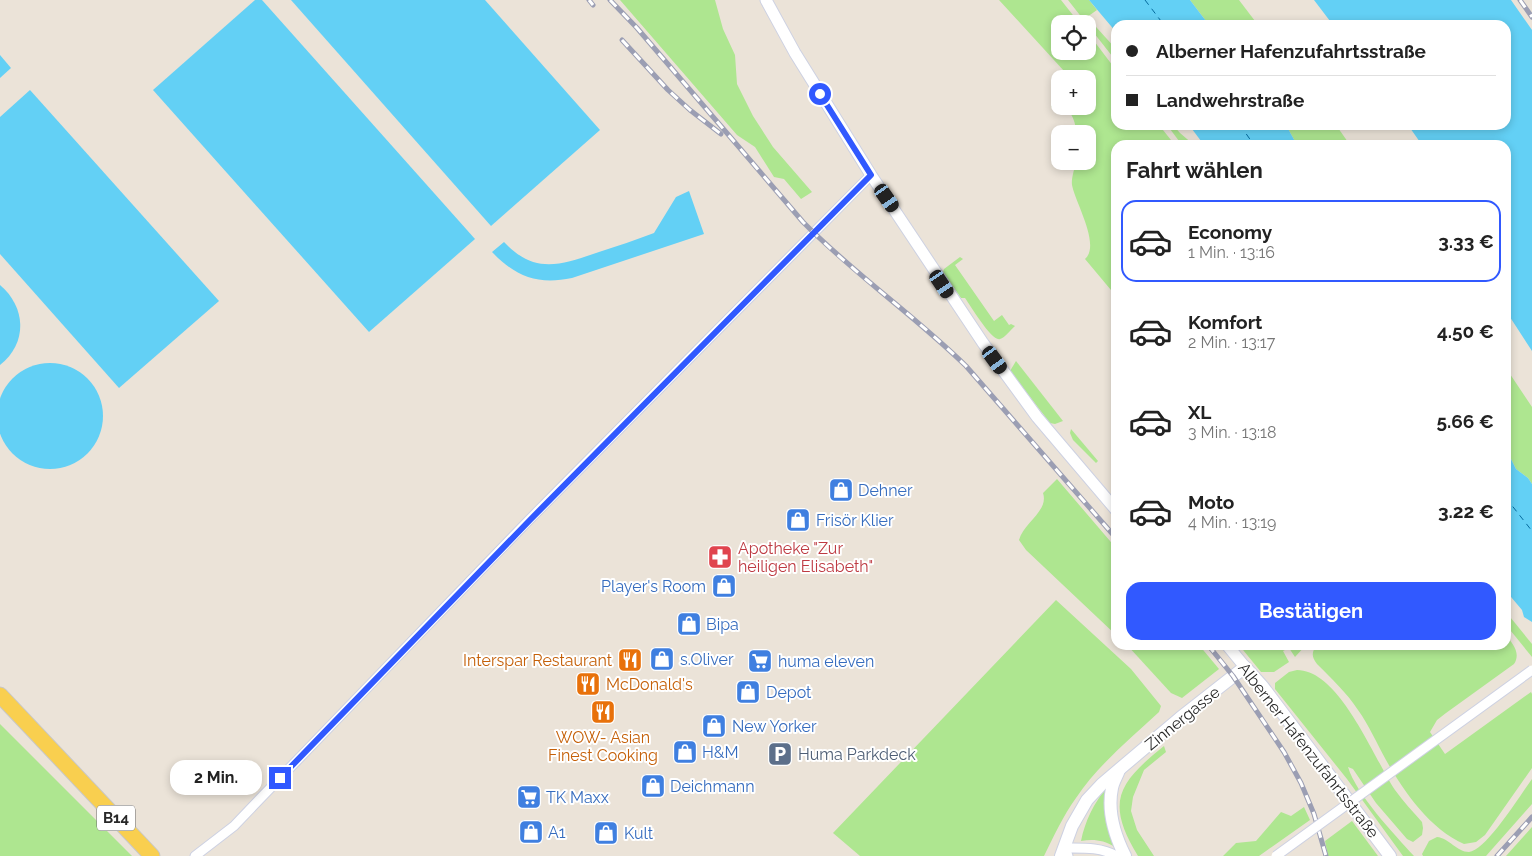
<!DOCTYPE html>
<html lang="de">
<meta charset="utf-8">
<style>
:root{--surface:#fff;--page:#f2f2f2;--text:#222;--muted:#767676;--line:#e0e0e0;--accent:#3159ff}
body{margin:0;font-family:Raleway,sans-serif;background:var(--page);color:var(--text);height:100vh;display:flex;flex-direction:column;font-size:19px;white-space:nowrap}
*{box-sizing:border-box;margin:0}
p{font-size:16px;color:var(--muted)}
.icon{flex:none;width:28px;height:28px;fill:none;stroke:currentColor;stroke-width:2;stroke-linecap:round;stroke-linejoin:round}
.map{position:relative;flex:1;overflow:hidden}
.sheet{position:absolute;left:1111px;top:140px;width:400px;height:510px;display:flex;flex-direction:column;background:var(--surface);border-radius:15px;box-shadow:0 2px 8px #0003}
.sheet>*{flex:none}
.banner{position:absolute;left:1111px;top:20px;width:400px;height:110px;border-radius:15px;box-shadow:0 2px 8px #0003;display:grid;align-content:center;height:110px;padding:0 15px;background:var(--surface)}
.tools{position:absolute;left:1051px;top:15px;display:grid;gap:10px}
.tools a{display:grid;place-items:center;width:45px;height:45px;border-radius:10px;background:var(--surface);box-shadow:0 2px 8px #0003;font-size:25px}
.end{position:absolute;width:22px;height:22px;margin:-11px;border:6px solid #3159ff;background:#fff;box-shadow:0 0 0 2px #fff}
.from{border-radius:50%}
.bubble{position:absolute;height:35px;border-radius:15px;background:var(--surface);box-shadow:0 2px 8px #0003;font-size:16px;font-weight:700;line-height:35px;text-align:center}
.car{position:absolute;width:15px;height:30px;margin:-15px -8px;border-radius:6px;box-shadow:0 0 4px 1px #0007;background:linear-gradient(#222 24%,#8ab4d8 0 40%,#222 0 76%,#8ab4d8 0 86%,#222 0)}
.banner b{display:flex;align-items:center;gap:18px;height:48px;font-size:19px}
.banner b+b{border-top:1px solid var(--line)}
.banner i{width:12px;height:12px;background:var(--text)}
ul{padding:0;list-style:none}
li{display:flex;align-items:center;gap:15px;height:82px;margin:0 10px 8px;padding:0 5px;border:2px solid transparent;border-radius:15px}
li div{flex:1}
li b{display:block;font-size:19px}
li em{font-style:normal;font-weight:700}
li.current{border-color:var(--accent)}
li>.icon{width:45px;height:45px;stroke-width:1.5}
h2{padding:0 15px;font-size:22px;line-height:60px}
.button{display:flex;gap:10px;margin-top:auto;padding:10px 15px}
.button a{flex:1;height:58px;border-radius:15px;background:var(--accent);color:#fff;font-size:20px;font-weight:700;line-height:58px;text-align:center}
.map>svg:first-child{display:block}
.green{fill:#aee690}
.water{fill:#63d0f5}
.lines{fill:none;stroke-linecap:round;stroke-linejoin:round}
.ferry{stroke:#056b9e;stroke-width:1;stroke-dasharray:6 5;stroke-linecap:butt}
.minor-casing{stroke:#cdd1e2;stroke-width:11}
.tertiary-casing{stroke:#cdd1e2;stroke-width:13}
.secondary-casing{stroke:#cdd1e2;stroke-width:14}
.primary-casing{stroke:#c7c7c7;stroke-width:17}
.minor{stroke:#fff;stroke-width:9}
.tertiary{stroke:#fff;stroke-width:11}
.secondary{stroke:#fff;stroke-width:12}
.primary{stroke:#f9cf4f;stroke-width:15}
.rail-casing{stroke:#9b9eb3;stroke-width:5}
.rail{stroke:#fff;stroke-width:3;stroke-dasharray:9;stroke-linecap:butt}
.minor-bridge-casing{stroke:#cdd1e2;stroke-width:11;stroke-linecap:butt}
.minor-bridge{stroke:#fff;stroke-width:9}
.route{stroke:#3159ff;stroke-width:6}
.labels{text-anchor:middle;stroke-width:4;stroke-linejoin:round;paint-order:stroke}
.shield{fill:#fff;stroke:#686868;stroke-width:1}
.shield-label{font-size:15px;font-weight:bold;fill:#282828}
.shop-label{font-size:16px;fill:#366cbe;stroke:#fff;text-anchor:start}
.health-label{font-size:16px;fill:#be3a42;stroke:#fff;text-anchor:start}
.food-label{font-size:16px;fill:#c56008;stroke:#fff;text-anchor:end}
.street-label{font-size:16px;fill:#282828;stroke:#fff}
.service-label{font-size:16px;fill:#4e5e75;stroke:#fff;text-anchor:start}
</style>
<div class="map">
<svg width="1532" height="856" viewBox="0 0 1532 856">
<rect width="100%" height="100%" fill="#ebe3d8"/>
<!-- green -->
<g class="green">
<polygon points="620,0 715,0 723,29 735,55 737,84 753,116 773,147 812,192 801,199 784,179 774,177 755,147 737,135"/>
<path d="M999 0H1061L1080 24H1060V51H1088V33L1116 70V125H1159L1175 145H1116V296L1085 259C1101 245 1075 202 1072 185 1071 178 1075 168 1076 161H1088V134H1077C1074 116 1071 106 1051 107L1060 96V106H1088V79H1062L1060 76 1064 71Z"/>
<polygon points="1068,0 1089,0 1097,10 1087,17 1116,49 1116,61"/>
<polygon points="1190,0 1239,0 1258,25 1209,25"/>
<polygon points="1167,125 1173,125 1180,133 1194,145 1182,145"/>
<polygon points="1286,125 1336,125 1350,145 1297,145"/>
<path d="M960 257 963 259 955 265 994 321 1002 315 1009 325 1011 324 1015 326C1011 329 1005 338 1000 339 992 342 970 305 965 298H961L943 272 944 269Z"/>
<polygon points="1016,361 1063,421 1055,424 1050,423 1010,371"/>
<polygon points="1506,368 1532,407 1532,484 1528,478 1516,469 1506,449"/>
<polygon points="1071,429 1098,461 1096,463 1073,440 1070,433"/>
<path d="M1057 479 1116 548V635L1026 550 1019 540C1024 522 1049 511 1043 493Z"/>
<path d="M1056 600 1131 669 1161 706 1159 712C1130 739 1098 765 1076 798 1063 816 1054 836 1044 856H860L833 833Z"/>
<polygon points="1506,612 1532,644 1532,657 1506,625"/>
<path d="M1506 635C1513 644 1521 653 1514 664L1446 713 1437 720 1430 732 1445 754 1531 692 1532 694V768L1485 835 1476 842 1464 844C1430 829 1404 792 1386 760 1377 744 1369 725 1358 710 1347 693 1331 678 1317 664 1311 656 1312 653 1316 645H1506Z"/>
<polygon points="1127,645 1199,645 1219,669 1182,698 1171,693"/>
<polygon points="1239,645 1306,645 1295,657 1289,648 1283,651 1289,662 1274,672 1261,672"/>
<path d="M1297 670C1340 670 1374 759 1395 790 1403 801 1413 812 1422 822L1423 828 1422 835 1413 842 1407 839 1376 803 1353 769 1348 767C1356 794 1394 834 1414 856H1403L1347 779 1275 689V683L1289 672Z"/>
<polygon points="0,724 132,856 0,856"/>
<path d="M1164 746 1166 752 1144 770 1133 797 1131 811 1137 830 1154 856H1138C1105 802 1118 783 1164 746Z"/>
<path d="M1532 779V804L1486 856H1423L1422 854 1429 841 1437 837C1449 838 1457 852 1469 852 1486 851 1521 794 1532 779Z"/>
<path d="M1107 787C1102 812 1105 824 1115 847 1103 840 1094 839 1081 841 1085 821 1094 803 1107 787Z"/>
<polygon points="1304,807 1310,820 1259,856 1223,856 1236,843 1256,841 1281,812 1291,816"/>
<polygon points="1352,821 1378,856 1328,856 1325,841"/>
<polygon points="1532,827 1532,856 1506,856"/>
</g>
<!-- water -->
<g class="water">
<polygon points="255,0 262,0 475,239 369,332 153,90"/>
<polygon points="291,0 485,0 600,130 491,226"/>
<polygon points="1089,0 1190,0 1209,25 1116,25 1116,32"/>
<polygon points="1314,0 1511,0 1532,30 1532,351 1506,311 1506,145 1422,145 1408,125 1506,125 1506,25 1333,25"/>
<polygon points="0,55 11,68 0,78"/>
<polygon points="30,90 219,301 119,388 0,254 0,117"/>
<polygon points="1189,125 1286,125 1297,145 1204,145"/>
<path d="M689 191 704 234 572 278C538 285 516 277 492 252L504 242C535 275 561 265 599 252 617 246 636 240 654 233L676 197Z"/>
<path d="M0 285C26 307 28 343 0 365Z"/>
<circle cx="50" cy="416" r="53"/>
<polygon points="1506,449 1516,469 1528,478 1532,484 1532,622 1524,617 1522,610 1506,591"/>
</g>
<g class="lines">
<!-- ferry -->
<g class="ferry">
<polyline points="1145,0 1164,25"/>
<polyline points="1240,125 1254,145"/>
<polyline points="1506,498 1532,531"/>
</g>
<defs>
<g id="minor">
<polyline points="195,856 234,826 254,805 529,520 871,175"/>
<path d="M1068 856 1065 848C1084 848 1100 847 1117 856"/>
</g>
<g id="tertiary">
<polyline points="766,0 795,53 871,175 983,343 1037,417 1116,510"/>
<polyline points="1227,645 1245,667"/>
</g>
<g id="secondary">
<path d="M1119 770C1117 776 1113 782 1112 788 1107 812 1115 836 1125 856"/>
<polyline points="1061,856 1072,826 1087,800 1102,784 1180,718 1245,667 1263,687 1390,856"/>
</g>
<polyline id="primary" points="0,695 152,856"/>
</defs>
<!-- minor casing -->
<use href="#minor" class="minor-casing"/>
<!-- tertiary casing -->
<use href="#tertiary" class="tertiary-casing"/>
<!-- secondary casing -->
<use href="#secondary" class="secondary-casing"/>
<!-- primary casing -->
<use href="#primary" class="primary-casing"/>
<!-- minor -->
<use href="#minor" class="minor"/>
<!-- tertiary -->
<use href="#tertiary" class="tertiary"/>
<!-- secondary -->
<use href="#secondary" class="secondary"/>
<!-- primary -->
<use href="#primary" class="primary"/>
<defs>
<g id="rail">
<polyline points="589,0 593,5"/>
<path d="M610 0 637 28 803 222C854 274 914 315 966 366L1116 538"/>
<polyline points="1520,0 1532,17"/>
<polyline points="622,40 668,90 690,110 721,134"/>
<polyline points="1208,645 1233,676 1284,752 1301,783 1314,814 1326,856"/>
<polyline points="1497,856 1532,817"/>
</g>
</defs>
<!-- rail casing -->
<use href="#rail" class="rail-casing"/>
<!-- rail -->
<use href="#rail" class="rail"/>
<defs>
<polyline id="minor-bridge" points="1276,856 1532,670"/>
</defs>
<!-- minor-bridge casing -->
<use href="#minor-bridge" class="minor-bridge-casing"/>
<!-- minor-bridge -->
<use href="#minor-bridge" class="minor-bridge"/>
</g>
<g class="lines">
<!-- route -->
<polyline class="route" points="280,778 530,520 871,175 820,94"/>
</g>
<!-- icons -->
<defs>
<symbol id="shop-square" viewBox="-11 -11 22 22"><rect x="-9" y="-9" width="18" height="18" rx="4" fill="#3f7fe0" stroke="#fff"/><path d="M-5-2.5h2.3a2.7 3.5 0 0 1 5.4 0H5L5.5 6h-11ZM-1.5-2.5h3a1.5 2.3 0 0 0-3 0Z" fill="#fff"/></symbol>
<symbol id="pharmacy-square" viewBox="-11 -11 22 22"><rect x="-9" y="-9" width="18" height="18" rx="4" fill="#e0444e" stroke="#fff"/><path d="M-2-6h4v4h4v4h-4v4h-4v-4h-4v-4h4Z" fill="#fff"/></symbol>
<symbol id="restaurant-square" viewBox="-11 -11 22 22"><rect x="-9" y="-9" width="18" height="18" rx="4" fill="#e8710a" stroke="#fff"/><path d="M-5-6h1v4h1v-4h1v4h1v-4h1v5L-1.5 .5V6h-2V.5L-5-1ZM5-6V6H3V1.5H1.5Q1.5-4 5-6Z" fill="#fff"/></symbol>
<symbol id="supermarket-square" viewBox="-11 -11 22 22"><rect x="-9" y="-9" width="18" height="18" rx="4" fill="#3f7fe0" stroke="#fff"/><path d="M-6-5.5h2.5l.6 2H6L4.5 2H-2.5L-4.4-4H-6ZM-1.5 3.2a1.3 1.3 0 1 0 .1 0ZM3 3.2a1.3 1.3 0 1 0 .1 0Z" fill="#fff"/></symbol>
<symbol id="parking-square" viewBox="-11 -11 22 22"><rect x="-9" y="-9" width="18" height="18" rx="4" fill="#5c6f8a" stroke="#fff"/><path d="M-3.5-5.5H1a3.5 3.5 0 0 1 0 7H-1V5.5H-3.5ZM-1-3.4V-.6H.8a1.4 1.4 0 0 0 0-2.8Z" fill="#fff"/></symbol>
</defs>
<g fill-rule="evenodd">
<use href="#shop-square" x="827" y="476" width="28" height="28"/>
<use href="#shop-square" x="784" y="506" width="28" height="28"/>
<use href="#pharmacy-square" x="706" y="543" width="28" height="28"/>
<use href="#shop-square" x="710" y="572" width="28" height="28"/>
<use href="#shop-square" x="675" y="610" width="28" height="28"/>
<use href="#shop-square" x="648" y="645" width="28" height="28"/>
<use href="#restaurant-square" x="616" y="646" width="28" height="28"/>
<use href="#supermarket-square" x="746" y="647" width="28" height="28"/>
<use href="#restaurant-square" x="574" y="670" width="28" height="28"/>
<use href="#shop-square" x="734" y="678" width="28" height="28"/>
<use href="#restaurant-square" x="589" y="698" width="28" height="28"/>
<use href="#shop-square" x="700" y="712" width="28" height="28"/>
<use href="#shop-square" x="671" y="738" width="28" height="28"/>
<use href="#parking-square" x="766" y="740" width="28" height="28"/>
<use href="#shop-square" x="639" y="772" width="28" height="28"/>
<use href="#supermarket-square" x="515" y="783" width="28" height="28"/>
<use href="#shop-square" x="517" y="818" width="28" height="28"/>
<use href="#shop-square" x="592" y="819" width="28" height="28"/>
</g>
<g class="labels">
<!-- shield labels -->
<rect class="shield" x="97" y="805.5" width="38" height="25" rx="4"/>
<g class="shield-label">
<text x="116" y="823">B14</text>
</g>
<!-- shop labels -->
<g class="shop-label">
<text x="858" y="496">Dehner</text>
<text x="816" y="526">Frisör Klier</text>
<text x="706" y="592" text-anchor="end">Player's Room</text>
<text x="706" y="630">Bipa</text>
<text x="680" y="665">s.Oliver</text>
<text x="778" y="667">huma eleven</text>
<text x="766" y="698">Depot</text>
<text x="732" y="732">New Yorker</text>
<text x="702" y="758">H&amp;M</text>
<text x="670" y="792">Deichmann</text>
<text x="546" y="803">TK Maxx</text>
<text x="548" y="838">A1</text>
<text x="624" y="839">Kult</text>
</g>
<!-- health labels -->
<g class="health-label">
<text x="738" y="554">Apotheke "Zur<tspan x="738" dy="18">heiligen Elisabeth"</tspan></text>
</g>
<!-- food labels -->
<g class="food-label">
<text x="612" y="666">Interspar Restaurant</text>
<text x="606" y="690" text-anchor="start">McDonald's</text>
<text x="603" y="743" text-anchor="middle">WOW- Asian<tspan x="603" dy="18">Finest Cooking</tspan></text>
</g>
<!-- street labels -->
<g class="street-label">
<text transform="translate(1182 718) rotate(-39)" y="6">Zinnergasse</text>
<text transform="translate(1309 750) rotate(52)" y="6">Alberner Hafenzufahrtsstraße</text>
</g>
<!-- service labels -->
<g class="service-label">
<text x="798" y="760">Huma Parkdeck</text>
</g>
</g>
</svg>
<div class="tools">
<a><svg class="icon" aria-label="locate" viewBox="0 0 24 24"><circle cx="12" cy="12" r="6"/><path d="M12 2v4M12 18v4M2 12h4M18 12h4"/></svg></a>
<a>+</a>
<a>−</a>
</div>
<i class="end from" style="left:820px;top:94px"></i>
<i class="end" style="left:280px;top:778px"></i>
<div class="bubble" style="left:170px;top:760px;width:92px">2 Min.</div>
<i class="car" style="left:887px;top:198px;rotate:145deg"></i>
<i class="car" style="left:942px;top:284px;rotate:146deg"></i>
<i class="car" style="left:995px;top:360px;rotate:144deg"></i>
<div class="banner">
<b><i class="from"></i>Alberner Hafenzufahrtsstraße</b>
<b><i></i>Landwehrstraße</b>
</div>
<section class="sheet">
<h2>Fahrt wählen</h2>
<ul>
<li class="current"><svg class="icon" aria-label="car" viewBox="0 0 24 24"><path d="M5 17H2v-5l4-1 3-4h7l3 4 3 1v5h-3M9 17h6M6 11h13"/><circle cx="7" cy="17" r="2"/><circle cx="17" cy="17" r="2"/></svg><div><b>Economy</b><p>1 Min. · 13:16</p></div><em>3.33 €</em></li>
<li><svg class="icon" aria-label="car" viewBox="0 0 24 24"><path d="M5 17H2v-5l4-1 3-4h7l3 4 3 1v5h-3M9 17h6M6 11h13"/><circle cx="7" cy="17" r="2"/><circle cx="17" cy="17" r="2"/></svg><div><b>Komfort</b><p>2 Min. · 13:17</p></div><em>4.50 €</em></li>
<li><svg class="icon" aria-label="car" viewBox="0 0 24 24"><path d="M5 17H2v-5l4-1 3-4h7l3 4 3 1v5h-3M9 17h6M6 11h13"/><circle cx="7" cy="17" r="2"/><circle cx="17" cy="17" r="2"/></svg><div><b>XL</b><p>3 Min. · 13:18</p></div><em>5.66 €</em></li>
<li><svg class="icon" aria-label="car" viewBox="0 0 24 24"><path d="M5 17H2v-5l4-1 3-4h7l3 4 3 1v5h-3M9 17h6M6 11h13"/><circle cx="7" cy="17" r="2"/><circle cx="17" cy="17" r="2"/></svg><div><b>Moto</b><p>4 Min. · 13:19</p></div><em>3.22 €</em></li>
</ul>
<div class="button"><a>Bestätigen</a></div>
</section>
</div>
